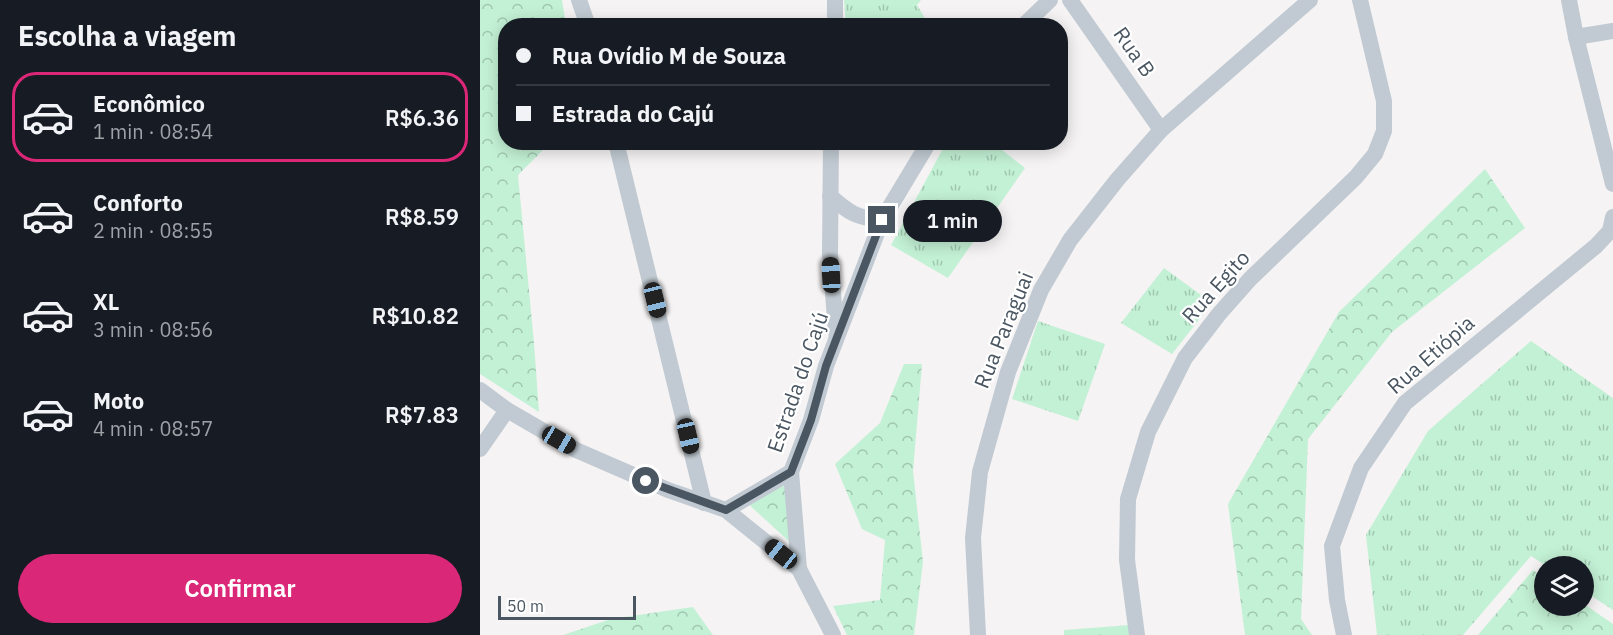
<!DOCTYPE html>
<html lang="pt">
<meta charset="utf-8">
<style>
:root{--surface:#171b24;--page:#20242c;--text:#f1f3f6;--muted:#9ea1a6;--line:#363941;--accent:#db2777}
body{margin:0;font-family:"IBM Plex Sans",sans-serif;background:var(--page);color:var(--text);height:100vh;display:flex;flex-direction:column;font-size:22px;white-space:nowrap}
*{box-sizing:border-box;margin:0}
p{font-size:20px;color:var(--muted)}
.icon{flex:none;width:33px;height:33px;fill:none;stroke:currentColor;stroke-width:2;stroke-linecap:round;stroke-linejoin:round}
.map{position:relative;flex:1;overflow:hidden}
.panel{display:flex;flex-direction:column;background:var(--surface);width:480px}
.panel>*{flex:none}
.top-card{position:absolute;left:18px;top:18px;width:570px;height:132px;border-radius:24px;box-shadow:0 3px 15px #0003;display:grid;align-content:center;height:132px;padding:0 18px;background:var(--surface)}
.fabs{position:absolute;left:1054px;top:556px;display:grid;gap:12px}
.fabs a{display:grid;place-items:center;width:60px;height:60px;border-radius:50%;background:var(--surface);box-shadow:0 3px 15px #0003;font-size:30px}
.scale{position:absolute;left:18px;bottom:15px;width:138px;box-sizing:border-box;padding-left:6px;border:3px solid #4a5661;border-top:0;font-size:16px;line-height:21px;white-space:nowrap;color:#4a5661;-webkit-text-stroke:4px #fff;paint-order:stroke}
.end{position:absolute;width:27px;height:27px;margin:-14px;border:8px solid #4a5661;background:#fff;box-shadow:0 0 0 3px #fff}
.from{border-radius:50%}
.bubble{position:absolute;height:42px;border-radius:21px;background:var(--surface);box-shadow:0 3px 15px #0003;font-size:20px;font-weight:600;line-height:42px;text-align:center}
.car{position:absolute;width:18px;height:36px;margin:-18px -9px;border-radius:8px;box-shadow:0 0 4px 2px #0007;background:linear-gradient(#222 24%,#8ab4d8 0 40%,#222 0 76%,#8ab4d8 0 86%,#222 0)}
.top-card b{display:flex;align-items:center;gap:21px;height:57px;font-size:22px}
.top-card b+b{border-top:2px solid var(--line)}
.top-card i{width:15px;height:15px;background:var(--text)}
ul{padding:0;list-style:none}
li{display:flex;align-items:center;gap:18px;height:90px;margin:0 12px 9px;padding:0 6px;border:3px solid transparent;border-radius:24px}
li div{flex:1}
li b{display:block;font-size:22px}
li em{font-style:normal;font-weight:600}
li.current{border-color:var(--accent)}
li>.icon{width:54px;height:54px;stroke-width:1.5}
h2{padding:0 18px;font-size:27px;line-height:72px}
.button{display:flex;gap:12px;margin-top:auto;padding:12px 18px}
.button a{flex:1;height:69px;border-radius:36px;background:var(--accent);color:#fff;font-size:24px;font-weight:600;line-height:69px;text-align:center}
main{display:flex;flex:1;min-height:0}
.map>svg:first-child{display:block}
.grass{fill:url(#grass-tufts)}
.forest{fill:url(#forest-crowns)}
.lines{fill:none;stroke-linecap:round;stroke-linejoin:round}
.street{stroke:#c1cad2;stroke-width:16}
.route{stroke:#4a5661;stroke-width:8}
.labels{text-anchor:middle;stroke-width:4.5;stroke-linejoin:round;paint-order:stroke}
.street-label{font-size:21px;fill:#4a5661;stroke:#fff}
</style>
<main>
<section class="panel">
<h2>Escolha a viagem</h2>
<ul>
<li class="current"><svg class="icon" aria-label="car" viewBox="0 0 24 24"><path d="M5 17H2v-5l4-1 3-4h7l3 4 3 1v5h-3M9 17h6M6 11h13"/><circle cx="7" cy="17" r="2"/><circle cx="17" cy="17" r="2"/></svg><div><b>Econômico</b><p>1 min · 08:54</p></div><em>R$6.36</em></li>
<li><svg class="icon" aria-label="car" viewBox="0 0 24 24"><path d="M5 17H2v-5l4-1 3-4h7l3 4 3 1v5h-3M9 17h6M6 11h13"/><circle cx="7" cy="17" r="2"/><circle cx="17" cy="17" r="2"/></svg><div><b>Conforto</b><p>2 min · 08:55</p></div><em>R$8.59</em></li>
<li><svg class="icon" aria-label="car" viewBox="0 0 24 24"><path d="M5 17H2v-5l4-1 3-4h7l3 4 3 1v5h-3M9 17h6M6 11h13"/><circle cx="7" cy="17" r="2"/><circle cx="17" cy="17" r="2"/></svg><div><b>XL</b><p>3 min · 08:56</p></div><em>R$10.82</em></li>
<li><svg class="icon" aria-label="car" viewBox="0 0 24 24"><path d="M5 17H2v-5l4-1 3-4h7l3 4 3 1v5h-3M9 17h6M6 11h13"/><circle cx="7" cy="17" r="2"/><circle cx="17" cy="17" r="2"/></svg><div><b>Moto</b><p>4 min · 08:57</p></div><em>R$7.83</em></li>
</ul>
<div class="button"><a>Confirmar</a></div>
</section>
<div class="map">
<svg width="1133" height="635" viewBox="0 0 1133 635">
<defs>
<pattern id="grass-tufts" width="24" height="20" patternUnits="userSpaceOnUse" patternTransform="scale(1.5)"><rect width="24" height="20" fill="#c3f1d5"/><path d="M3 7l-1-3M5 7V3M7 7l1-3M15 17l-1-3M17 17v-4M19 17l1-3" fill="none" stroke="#a0c6b0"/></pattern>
<pattern id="forest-crowns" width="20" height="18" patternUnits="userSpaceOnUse" patternTransform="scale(1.5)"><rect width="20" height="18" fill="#c3f1d5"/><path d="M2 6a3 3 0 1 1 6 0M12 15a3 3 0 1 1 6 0" fill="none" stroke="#a0c6b0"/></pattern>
</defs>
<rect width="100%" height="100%" fill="#f5f3f3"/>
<!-- grass -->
<g class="grass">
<polygon points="364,0 441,0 437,5 449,25 366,25"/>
<polygon points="466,143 513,143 545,168 468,278 411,245"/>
<polygon points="684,268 732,303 692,354 641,323"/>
<polygon points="558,321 625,344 598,421 532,399"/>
<polygon points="1051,341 1133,398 1133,610 1104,591 1104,567 1068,567 1051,556 983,635 897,635 886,535 948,431"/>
<polygon points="650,625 651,635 584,635 584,630"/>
</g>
<!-- forest -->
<g class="forest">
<polygon points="0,0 82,0 86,25 26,26 26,142 70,143 38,175 54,343 59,412 0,374"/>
<polygon points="1005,169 1045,228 912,332 828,439 821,619 832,635 765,635 748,504 859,312"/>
<polygon points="424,364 442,364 433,471 443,562 434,635 367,635 353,606 400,600 405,540 382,529 355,464 400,423"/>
<polygon points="318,480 314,546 265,501"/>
<polygon points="1053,570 1065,578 1065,606 1104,606 1104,604 1133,624 1133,635 998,635"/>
<polygon points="213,607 233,635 83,635 131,619"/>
</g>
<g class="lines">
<!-- street -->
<g class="street">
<polyline points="99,0 108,26"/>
<polyline points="590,0 681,130"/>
<polyline points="1089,0 1096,37 1133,184"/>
<polyline points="355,26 355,0"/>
<polyline points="543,26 570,0"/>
<polyline points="1096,37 1133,31"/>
<polyline points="136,142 224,503"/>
<polyline points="351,142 350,253 356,333"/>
<path d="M350 196C369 213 377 218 402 220"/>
<polyline points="0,390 27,410 96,450 188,490 246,510 319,569 353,635"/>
<polyline points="0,449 27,410"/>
<polyline points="311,472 319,569"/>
<polyline points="246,510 311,472 331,420 346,366 402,220 449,142"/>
<polyline points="498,635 493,538 500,472 528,372 561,290 590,240 637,180 681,130 830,0"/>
<polyline points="657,635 647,560 648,499 668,432 705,358 739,314 770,279 876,177 895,154 904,131 904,101 880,0"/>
<polyline points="864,635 857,600 852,546 881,468 925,403 1116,246 1130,231 1133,217"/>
</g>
</g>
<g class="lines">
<!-- route -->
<polyline class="route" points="166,481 246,510 311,472 331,420 346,366 402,220"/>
</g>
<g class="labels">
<!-- street labels -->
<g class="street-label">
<text transform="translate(654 52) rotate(55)" y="7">Rua B</text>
<text transform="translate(736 287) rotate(-48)" y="7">Rua Egito</text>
<text transform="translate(524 330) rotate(-68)" y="7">Rua Paraguai</text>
<text transform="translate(951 355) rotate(-41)" y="7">Rua Etiópia</text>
<text transform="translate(318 382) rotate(-71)" y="7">Estrada do Cajú</text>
</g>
</g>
</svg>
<div class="fabs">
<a><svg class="icon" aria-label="layers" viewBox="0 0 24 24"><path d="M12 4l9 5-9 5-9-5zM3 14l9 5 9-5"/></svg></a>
</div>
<div class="scale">50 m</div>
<i class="end from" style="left:166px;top:481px"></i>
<i class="end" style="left:402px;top:220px"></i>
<div class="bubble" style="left:423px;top:200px;width:99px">1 min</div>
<i class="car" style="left:351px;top:275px;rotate:357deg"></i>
<i class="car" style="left:175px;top:300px;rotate:166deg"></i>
<i class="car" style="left:208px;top:436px;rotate:167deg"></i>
<i class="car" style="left:79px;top:440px;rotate:120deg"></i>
<i class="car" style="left:301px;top:554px;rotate:309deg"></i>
<div class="top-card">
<b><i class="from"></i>Rua Ovídio M de Souza</b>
<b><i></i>Estrada do Cajú</b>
</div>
</div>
</main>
